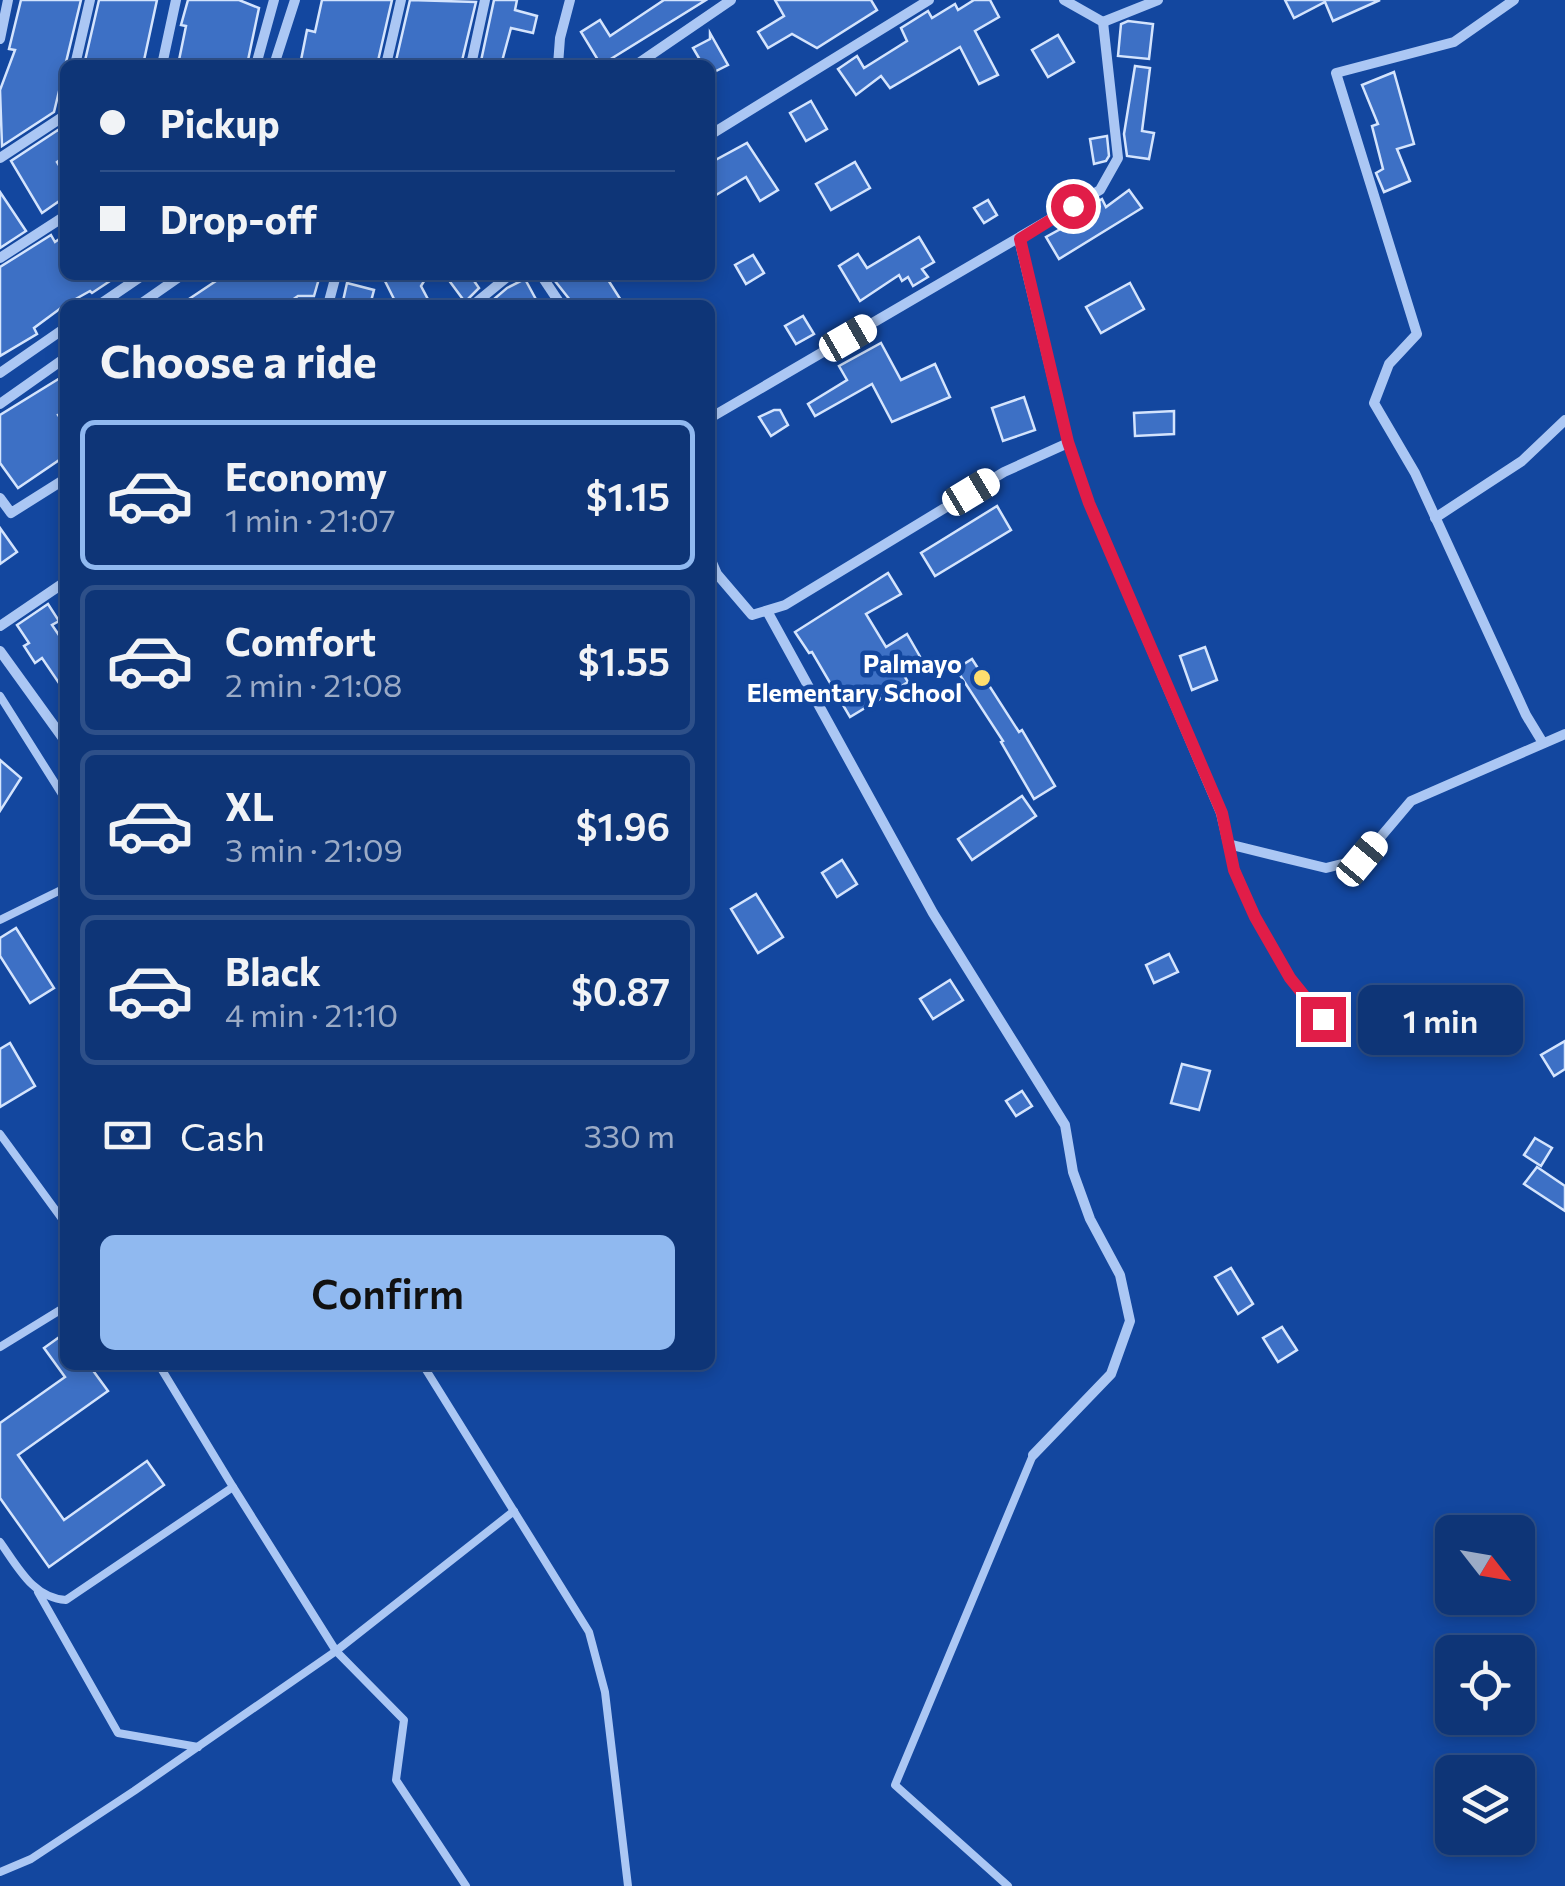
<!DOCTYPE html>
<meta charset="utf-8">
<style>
:root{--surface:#0e3577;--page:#173d7c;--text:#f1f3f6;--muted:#9babc6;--line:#2e5089;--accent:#90b9f0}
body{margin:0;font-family:Commissioner,sans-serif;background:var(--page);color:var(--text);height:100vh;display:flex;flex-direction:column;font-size:38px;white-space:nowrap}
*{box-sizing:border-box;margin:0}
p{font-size:32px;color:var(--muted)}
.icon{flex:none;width:55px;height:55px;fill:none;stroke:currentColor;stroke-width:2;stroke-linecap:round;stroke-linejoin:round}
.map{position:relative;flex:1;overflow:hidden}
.panel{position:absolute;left:60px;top:300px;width:655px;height:1070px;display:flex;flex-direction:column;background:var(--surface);border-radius:15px;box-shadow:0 5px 15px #0003,0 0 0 2px var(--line)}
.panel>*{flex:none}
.top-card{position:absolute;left:60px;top:60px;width:655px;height:220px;border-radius:15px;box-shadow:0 5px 15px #0003,0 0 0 2px var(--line);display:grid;align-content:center;height:220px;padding:0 40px;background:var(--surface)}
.needle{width:65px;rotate:121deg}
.buttons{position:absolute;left:1435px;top:1515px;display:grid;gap:20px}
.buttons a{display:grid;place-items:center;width:100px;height:100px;border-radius:15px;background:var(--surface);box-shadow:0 5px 15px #0003,0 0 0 2px var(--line);font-size:50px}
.end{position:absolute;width:45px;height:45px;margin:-22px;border:12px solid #e11d48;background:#fff;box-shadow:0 0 0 5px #fff}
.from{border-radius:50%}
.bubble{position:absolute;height:70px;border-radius:15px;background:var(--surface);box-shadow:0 5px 15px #0003,0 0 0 2px var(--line);font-size:32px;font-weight:600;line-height:70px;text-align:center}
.car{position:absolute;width:30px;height:60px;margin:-30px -15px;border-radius:12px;box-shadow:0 0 8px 2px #0007;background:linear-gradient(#fff 24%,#345 0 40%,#fff 0 76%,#345 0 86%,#fff 0)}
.top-card b{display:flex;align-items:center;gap:35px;height:95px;font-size:38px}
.top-card b+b{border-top:2px solid var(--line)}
.top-card i{width:25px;height:25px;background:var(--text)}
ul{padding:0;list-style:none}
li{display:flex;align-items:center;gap:30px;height:150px;margin:0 20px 15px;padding:0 20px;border:5px solid var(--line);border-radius:15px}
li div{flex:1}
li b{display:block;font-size:38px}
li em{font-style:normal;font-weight:600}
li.current{border-color:var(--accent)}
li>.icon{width:90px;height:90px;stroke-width:1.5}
h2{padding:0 40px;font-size:45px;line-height:120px}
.pay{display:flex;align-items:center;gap:25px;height:110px;padding:0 40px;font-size:38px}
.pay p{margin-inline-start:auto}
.cta{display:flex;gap:20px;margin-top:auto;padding:20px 40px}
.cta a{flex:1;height:115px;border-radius:15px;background:var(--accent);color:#111;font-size:40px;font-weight:600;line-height:115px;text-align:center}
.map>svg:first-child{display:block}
.building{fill:#3d70c5;stroke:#d4e4fd;stroke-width:2.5}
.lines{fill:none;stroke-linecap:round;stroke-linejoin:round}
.service{stroke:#abc7f4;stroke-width:8}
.minor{stroke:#abc7f4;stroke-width:10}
.route{stroke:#e11d48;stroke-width:12}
.poi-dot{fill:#ffde6e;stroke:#13479f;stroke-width:4}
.labels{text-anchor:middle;stroke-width:9;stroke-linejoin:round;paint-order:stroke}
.poi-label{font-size:25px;font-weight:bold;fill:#fff;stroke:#13479f;text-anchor:end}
</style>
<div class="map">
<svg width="1565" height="1886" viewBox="0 0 1565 1886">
<rect width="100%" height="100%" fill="#13479f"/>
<!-- building -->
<g class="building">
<polygon points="21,0 81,0 54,112 2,146 0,90 15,50 9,49"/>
<polygon points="99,0 157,0 143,65 84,65"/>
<polygon points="188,0 239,0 259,8 247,65 178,65 186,26 181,25"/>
<polygon points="322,0 392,0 378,61 375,60 373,65 300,65 307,30 315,32"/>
<polygon points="410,0 476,2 461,65 395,65"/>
<polygon points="494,0 517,0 515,10 537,16 533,33 511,28 501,65 481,61"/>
<polygon points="664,0 706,0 601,65 581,32 600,20 610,36"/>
<polygon points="775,0 871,0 877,10 817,48 792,34 768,48 758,32 784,16"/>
<polygon points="974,0 990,0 999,17 975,31 998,75 979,84 960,47 890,88 881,76 856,95 838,69 857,56 864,68 907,41 901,28 928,11 932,18 955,4 958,10"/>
<polygon points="1285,0 1380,0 1333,21 1325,2 1294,18"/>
<polygon points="1128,21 1153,24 1149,59 1118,56 1121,24"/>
<polygon points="710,33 728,65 710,74 710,65 703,65 693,48 710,39"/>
<polygon points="1058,35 1074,62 1048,77 1032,50"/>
<polygon points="1135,66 1150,68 1142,131 1154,133 1149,159 1127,156 1124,134"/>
<polygon points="1394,72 1414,144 1397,149 1410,181 1384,192 1376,173 1383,169 1372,126 1378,124 1362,85"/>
<polygon points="811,101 827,129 806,141 790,113"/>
<polygon points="58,130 65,140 65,156 57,162 65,175 65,197 42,213 11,161"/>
<polygon points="1107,136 1109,156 1106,161 1094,164 1090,139"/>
<polygon points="747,143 778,190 760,201 746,177 716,195 710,184 710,163"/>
<polygon points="855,162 870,188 831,210 816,184"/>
<polygon points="1129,190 1142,208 1059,259 1046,237 1086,215 1083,210 1102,199 1106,207"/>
<polygon points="0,192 26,231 0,248"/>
<polygon points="988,200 997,215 984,223 974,208"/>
<polygon points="51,235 55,242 65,235 65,275 119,275 92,293 90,291 65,305 34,328 37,334 0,356 0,267"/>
<polygon points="919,237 934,262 922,269 928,277 913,286 908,277 902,281 899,275 860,301 839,266 858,254 867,268"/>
<polygon points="753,255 764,273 746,284 735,265"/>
<polygon points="225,275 320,275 314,296 298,296 285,305 180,305"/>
<polygon points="445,275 470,275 479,288 465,302"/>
<polygon points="560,275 605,275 624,305 574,305 555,281"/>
<polygon points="383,277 426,278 421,286 431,305 397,305"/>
<polygon points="525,279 539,305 487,305 507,288"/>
<polygon points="347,283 374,290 370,305 343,301"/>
<polygon points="1130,283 1144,309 1101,333 1086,307"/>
<polygon points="803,316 814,334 796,344 785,326"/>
<polygon points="881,343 901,380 935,364 950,397 892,422 872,384 815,416 808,404 847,380 839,366"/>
<polygon points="65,375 65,411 58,415 65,425 65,456 18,488 0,463 0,415"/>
<polygon points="1024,397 1035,430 1003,441 992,408"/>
<polygon points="774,410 780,410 788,425 771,436 759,417"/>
<polygon points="1174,411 1174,434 1135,436 1134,413"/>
<polygon points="997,506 1011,530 935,576 921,553"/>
<polygon points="0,528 17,552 0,564"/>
<polygon points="888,573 901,594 866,614 886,647 907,634 922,660 902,672 908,682 850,717 812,652 809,653 795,632"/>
<polygon points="48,604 59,621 52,625 65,644 65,692 42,658 35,663 24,646 29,643 17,625"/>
<polygon points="1205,647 1217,680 1192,690 1180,656"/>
<polygon points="972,659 1019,732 1022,730 1055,786 1034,799 1001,742 1003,741 956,669"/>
<polygon points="0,760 21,778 0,811"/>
<polygon points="1022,796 1036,816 972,860 958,839"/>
<polygon points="842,860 857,884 837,897 822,873"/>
<polygon points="756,894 783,937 758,953 731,909"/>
<polygon points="16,928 54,988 30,1003 0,956 0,938"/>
<polygon points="1169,954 1178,972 1154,983 1146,965"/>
<polygon points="950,980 963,1000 933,1019 920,999"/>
<polygon points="1565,1041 1565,1069 1554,1076 1541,1055"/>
<polygon points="10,1043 35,1086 0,1107 0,1049"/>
<polygon points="1182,1064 1210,1071 1199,1110 1171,1103"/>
<polygon points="1022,1091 1032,1106 1016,1116 1006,1101"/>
<polygon points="1535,1138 1552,1148 1541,1166 1524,1155"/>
<polygon points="1537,1167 1565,1186 1565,1211 1524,1184"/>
<polygon points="1231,1268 1253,1304 1238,1314 1215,1277"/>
<polygon points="1282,1327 1297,1350 1278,1362 1263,1338"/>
<polygon points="65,1333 65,1365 89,1365 108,1391 18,1455 64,1520 147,1461 164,1485 49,1567 0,1498 0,1423 65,1377 44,1348"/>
</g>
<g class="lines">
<!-- service -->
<g class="service">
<polyline points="0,696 65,799"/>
<polyline points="0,920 65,888"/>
<polyline points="0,1134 65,1223"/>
<polyline points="0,1347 65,1307"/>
<polyline points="423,1365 589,1632 605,1692 628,1886"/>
<polyline points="233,1487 336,1651 404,1720 396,1780 466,1886"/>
<path d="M0 1542C18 1567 33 1598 66 1600L233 1487 159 1365"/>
<polyline points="38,1592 118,1733 198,1747"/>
<polyline points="0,1872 31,1859 134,1791 336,1651 514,1511"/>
<polyline points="1008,1886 895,1785 1033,1455"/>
</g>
<!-- minor -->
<g class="minor">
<polyline points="1514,0 1454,42 1336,73 1417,334 1389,364 1374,403 1415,473 1526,715 1543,743"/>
<polyline points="1103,22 1158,0"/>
<polyline points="0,39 8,0"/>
<polyline points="75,65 90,0"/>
<polyline points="162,65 176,0"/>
<polyline points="256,65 274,0"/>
<polyline points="274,65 295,0"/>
<polyline points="386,65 401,0"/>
<polyline points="471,65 485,0"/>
<polyline points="558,65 560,38 570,0"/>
<polyline points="636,65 731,0"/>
<polyline points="710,135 929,0"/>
<polyline points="0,158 64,116 65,111"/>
<polyline points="1019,239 1068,443 1089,503 1221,813 1234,869 1255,917 1290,978 1323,1019"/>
<polyline points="0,258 65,216"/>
<polyline points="541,275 561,305"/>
<polyline points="99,305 143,275"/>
<polyline points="139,305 182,275"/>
<polyline points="328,305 336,275"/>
<polyline points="473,305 506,278"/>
<polyline points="0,373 65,328"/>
<polyline points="0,404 65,358"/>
<polyline points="710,418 1100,190 1118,158 1103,22 1064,0"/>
<polyline points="0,498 11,513 65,479"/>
<polyline points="1435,518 1522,461 1565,420"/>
<polyline points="710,558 717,574 752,615 785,605 1004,472 1068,443"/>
<polyline points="767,611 933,913 1065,1125 1073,1172 1090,1219 1120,1275 1130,1321 1111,1374 1033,1455"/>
<polyline points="0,626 65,582"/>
<polyline points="0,651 65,741"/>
<polyline points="1228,844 1326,868 1362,859 1411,801 1565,734"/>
</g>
</g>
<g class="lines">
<!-- route -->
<polyline class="route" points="1073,206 1020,239 1068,442 1089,503 1222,813 1234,870 1255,917 1290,978 1323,1019"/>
</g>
<!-- markers -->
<circle class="poi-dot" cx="982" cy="678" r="10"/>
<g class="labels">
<!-- poi labels -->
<g class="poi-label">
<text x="962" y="673">Palmayo<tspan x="962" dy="29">Elementary School</tspan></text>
</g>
</g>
</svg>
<div class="buttons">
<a><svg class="needle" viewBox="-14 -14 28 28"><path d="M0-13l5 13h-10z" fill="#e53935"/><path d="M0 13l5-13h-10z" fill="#9babc6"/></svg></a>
<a><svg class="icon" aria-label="locate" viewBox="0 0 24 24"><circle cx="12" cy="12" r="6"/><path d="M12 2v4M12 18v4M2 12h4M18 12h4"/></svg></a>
<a><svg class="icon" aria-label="layers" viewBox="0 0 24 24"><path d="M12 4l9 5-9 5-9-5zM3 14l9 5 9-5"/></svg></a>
</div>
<i class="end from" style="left:1073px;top:206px"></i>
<i class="end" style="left:1323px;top:1019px"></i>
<div class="bubble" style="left:1358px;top:985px;width:165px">1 min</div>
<i class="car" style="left:848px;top:338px;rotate:60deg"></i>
<i class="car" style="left:971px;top:492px;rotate:59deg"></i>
<i class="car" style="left:1362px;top:859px;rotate:40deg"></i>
<div class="top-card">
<b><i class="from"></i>Pickup</b>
<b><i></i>Drop-off</b>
</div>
<section class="panel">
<h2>Choose a ride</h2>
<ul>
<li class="current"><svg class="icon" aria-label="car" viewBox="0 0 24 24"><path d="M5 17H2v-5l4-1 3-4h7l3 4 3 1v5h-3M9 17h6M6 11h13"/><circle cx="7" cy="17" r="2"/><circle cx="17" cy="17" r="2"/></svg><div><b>Economy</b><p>1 min · 21:07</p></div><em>$1.15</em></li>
<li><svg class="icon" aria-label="car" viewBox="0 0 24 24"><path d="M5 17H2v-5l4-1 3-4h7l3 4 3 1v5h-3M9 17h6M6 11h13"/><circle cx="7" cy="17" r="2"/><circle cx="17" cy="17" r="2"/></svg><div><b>Comfort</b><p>2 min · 21:08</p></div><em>$1.55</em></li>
<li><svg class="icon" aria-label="car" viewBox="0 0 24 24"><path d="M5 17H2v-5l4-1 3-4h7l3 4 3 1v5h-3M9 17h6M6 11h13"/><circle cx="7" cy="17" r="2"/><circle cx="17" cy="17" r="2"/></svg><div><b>XL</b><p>3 min · 21:09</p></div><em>$1.96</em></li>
<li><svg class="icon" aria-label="car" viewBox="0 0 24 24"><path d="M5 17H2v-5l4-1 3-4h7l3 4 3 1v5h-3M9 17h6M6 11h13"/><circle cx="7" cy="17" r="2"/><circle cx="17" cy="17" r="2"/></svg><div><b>Black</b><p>4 min · 21:10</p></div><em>$0.87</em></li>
</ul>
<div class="pay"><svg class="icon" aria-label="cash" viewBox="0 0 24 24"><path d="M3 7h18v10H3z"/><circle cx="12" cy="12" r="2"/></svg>Cash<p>330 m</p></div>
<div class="cta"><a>Confirm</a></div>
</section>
</div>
